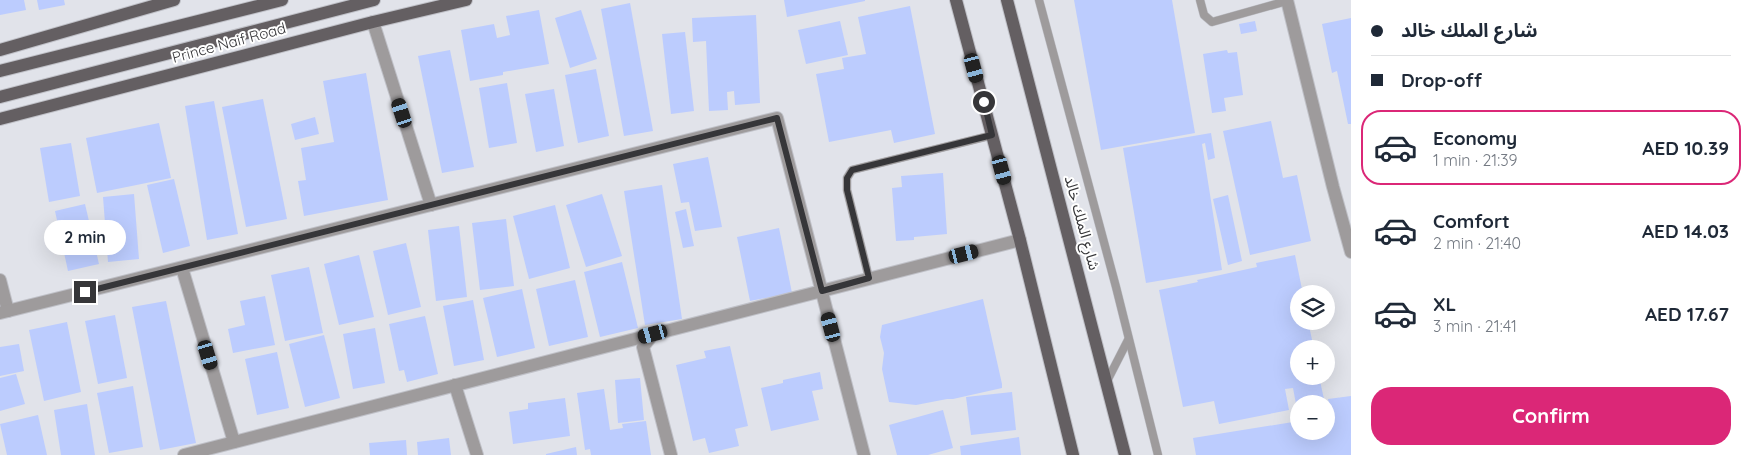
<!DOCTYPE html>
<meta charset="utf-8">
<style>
:root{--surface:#fff;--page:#f2f2f3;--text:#1f2937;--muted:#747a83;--line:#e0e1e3;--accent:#db2777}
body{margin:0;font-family:Quicksand,"Noto Sans Arabic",sans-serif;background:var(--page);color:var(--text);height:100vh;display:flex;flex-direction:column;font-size:19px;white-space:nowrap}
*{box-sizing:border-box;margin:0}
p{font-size:16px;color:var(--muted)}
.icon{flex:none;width:28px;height:28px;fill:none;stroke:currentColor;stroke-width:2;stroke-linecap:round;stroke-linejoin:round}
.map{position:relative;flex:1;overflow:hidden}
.side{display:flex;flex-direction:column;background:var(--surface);width:400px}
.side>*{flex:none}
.top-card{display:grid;align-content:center;height:110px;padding:0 20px;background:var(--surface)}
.tools{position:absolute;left:1290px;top:285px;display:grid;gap:10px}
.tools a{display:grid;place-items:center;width:45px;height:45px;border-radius:50%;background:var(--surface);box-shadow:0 5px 20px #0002;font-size:25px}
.end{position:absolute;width:22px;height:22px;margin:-11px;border:6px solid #363639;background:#fff;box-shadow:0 0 0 2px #fff}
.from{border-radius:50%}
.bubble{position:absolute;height:35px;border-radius:18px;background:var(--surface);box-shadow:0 5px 20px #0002;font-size:16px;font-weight:800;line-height:35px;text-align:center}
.car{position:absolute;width:15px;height:30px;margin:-15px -8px;border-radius:6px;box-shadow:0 0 4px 1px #0007;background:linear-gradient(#222 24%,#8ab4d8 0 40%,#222 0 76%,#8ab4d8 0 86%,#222 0)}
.top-card b{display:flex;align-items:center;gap:18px;height:48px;font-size:19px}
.top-card b+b{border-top:1px solid var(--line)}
.top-card i{width:12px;height:12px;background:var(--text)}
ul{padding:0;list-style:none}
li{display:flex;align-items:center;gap:15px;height:75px;margin:0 10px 8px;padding:0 10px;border:2px solid transparent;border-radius:20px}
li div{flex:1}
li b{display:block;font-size:19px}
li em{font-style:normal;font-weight:800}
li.selected{border-color:var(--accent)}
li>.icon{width:45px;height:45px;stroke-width:1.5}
.action{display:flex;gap:10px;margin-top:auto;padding:10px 20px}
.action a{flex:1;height:58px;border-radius:20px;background:var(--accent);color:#fff;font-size:20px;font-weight:800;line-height:58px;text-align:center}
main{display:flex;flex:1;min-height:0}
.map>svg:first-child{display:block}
.building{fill:#bcccfe}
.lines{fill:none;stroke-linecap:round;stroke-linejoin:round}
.lane-casing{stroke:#bfc0c7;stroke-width:9}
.street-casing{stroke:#bfc0c7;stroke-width:14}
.primary-casing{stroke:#bfc0c7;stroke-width:14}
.lane{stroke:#9e9b9c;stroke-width:8}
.street{stroke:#9e9b9c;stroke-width:12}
.primary{stroke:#645f62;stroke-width:12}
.route{stroke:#363639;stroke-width:6}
.labels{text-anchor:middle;stroke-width:4;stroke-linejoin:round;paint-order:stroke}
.street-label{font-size:15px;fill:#363639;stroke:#fff}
</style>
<main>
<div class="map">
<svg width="1351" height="455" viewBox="0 0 1351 455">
<rect width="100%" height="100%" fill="#e1e3ea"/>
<!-- building -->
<g class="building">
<polygon points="0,0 24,0 26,10 0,15"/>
<polygon points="37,0 64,0 65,5 39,10"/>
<polygon points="784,0 865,0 865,1 787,17"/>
<polygon points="1074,0 1172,0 1195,133 1101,150"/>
<polygon points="630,3 653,131 624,136 601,9"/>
<polygon points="910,6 935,134 894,143 891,130 829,142 816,74 844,69 842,58 866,54 858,17"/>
<polygon points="539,10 549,64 503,72 503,75 470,81 461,30 494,24 497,38 510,35 506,16"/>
<polygon points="581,10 597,59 570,68 555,18"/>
<polygon points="756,15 760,103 735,105 734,91 727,92 728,110 709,111 706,41 693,42 692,18"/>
<polygon points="1351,18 1351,124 1348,124 1337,71 1332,73 1322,24"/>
<polygon points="840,21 848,55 806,64 798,30"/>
<polygon points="1255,21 1257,31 1241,34 1239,24"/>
<polygon points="685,32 694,111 671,114 662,34"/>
<polygon points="450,50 474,167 442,173 418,56"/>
<polygon points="1227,50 1228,53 1237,52 1243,95 1224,98 1226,111 1212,113 1203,54"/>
<polygon points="596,69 609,136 578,143 565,75"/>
<polygon points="366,73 388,200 304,216 298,181 306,180 301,148 334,142 323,81"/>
<polygon points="507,83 517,143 489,148 479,88"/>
<polygon points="554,89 564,146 536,152 525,94"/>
<polygon points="263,99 287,219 246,227 222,107"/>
<polygon points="214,101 238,234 207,240 185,106"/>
<polygon points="315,117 319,134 295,140 291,124"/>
<polygon points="1271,121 1283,178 1297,175 1311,241 1250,255 1223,131"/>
<polygon points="159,123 171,178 97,193 86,138"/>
<polygon points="1211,133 1215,158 1208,160 1205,143 1202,144 1222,270 1146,283 1123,148"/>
<polygon points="71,143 80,196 49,202 40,148"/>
<polygon points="708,157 722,227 695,231 689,202 681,203 673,164"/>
<polygon points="943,173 947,234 914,237 914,240 896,241 892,188 902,187 901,176"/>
<polygon points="174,179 190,246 163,253 147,185"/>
<polygon points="662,185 682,319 645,325 624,191"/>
<polygon points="134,194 139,259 108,262 103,197"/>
<polygon points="602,194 622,256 586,267 566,205"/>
<polygon points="1228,195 1242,261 1228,265 1213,199"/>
<polygon points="85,204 99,264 68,271 55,211"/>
<polygon points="555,205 570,268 529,279 513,216"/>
<polygon points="686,209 694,246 683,248 675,212"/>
<polygon points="506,219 514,286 480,290 472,223"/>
<polygon points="459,226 467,297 436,301 428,230"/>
<polygon points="779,228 792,293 750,301 737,237"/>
<polygon points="406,243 421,307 388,315 373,251"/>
<polygon points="359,255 374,317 339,325 324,264"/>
<polygon points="1295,255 1303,294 1299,294 1299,321 1308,321 1314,349 1299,349 1299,376 1319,376 1324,399 1296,404 1293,388 1285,389 1289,410 1219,424 1214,401 1183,407 1159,290 1198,282 1197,280 1257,267 1256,263"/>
<polygon points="622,262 638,328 600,337 584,272"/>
<polygon points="309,267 323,333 285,341 271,275"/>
<polygon points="575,280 588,337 549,346 536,289"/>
<polygon points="522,289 535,348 497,357 483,298"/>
<polygon points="265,296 275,345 233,353 228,329 245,325 240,301"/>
<polygon points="983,299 1002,384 1002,388 953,399 947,399 916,405 889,402 882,369 884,353 880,337 882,325"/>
<polygon points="473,300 484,360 454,366 443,306"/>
<polygon points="166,301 196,443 160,450 132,307"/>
<polygon points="115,315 127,378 98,384 85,321"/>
<polygon points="425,316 438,374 407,382 404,370 399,371 389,324"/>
<polygon points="67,322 81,392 44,401 29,330"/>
<polygon points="375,328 385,383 353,389 343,334"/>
<polygon points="324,335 340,398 305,407 289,344"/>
<polygon points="19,344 24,371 0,376 0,347"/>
<polygon points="730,346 748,426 735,429 739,446 709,453 705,438 693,441 676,365 706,358 704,351"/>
<polygon points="277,352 289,408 257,415 245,359"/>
<polygon points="820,372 823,389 812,391 819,420 771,431 761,388 783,383 783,380"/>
<polygon points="16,374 25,404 0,411 0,378"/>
<polygon points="640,378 644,420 618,423 615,380"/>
<polygon points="133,386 143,447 109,453 97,393"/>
<polygon points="604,389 610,430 623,428 622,424 646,421 651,455 591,455 590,449 585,450 577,393"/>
<polygon points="1012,392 1016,430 971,435 966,397"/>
<polygon points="1351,396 1351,455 1196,455 1193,438 1299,421 1299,431 1326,431 1326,417 1331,416 1328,399"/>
<polygon points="565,398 570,436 513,444 509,412 528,409 528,403"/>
<polygon points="87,404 95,455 61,455 54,410"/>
<polygon points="943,410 953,448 928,455 897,455 889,425"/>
<polygon points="38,415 47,455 7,455 0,424"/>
<polygon points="1019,437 1021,455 961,455 960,446"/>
<polygon points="449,438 451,455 418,455 417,442"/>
<polygon points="406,440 407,455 370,455 369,443"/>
<polygon points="576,447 577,455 546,455 546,454"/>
</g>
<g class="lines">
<defs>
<g id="lane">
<polyline points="1039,0 1116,287 1158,455"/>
<polyline points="1200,0 1204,15 1212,22 1287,1"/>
<polyline points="869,278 847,190 847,178 852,170 993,135"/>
<polyline points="1106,383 1128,340"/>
</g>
<g id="street">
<polyline points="1287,0 1333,187 1351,252"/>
<polyline points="373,22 431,205"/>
<polyline points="182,268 234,442"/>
<polyline points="0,280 8,311"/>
<polyline points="0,313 777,118 864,455"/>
<polyline points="653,334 643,347 671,455"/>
<polyline points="455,385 477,455"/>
<polyline points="184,455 1020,240"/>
</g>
<g id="primary">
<polyline points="956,0 1020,240 1073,455"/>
<polyline points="1007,0 1125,455"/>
<polyline points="0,50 174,0"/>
<polyline points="0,71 282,0"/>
<polyline points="0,97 374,0"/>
<polyline points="0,119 373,22 466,0"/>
</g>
</defs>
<!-- lane casing -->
<use href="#lane" class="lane-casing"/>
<!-- street casing -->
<use href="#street" class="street-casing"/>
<!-- primary casing -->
<use href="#primary" class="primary-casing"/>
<!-- lane -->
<use href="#lane" class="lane"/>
<!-- street -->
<use href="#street" class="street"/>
<!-- primary -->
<use href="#primary" class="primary"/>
</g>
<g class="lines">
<!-- route -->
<polyline class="route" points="85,292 777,118 822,291 869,278 847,190 847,178 852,170 992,135 984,102"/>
</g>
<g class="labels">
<!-- street labels -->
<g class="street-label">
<text transform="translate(229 43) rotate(-15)" y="5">Prince Naif Road</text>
<text transform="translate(1082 223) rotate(75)" y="5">شارع الملك خالد</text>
</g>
</g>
</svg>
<div class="tools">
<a><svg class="icon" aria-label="layers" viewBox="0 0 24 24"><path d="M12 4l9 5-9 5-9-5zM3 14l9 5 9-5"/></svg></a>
<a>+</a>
<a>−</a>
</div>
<i class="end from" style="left:984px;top:102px"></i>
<i class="end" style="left:85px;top:292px"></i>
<div class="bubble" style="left:44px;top:220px;width:82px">2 min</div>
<i class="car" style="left:974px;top:68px;rotate:165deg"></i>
<i class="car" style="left:402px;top:113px;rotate:342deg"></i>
<i class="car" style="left:1002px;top:170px;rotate:165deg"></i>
<i class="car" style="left:964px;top:254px;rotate:76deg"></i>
<i class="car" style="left:831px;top:327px;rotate:345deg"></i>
<i class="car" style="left:653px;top:334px;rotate:255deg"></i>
<i class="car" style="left:208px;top:355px;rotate:163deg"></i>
</div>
<section class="side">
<div class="top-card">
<b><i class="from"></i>شارع الملك خالد</b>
<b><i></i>Drop-off</b>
</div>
<ul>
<li class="selected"><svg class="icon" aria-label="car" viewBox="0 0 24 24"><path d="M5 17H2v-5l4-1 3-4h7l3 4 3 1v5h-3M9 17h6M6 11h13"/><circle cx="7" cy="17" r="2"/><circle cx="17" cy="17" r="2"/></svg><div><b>Economy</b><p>1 min · 21:39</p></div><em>AED 10.39</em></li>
<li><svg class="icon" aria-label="car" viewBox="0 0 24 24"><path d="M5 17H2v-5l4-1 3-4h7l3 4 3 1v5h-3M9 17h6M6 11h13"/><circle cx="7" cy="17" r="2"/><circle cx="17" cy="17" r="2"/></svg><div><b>Comfort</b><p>2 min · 21:40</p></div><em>AED 14.03</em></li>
<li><svg class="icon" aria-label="car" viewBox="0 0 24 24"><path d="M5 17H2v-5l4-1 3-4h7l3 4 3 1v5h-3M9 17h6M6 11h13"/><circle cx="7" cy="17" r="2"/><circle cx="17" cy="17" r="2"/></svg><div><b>XL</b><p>3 min · 21:41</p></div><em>AED 17.67</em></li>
</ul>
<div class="action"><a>Confirm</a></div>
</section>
</main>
